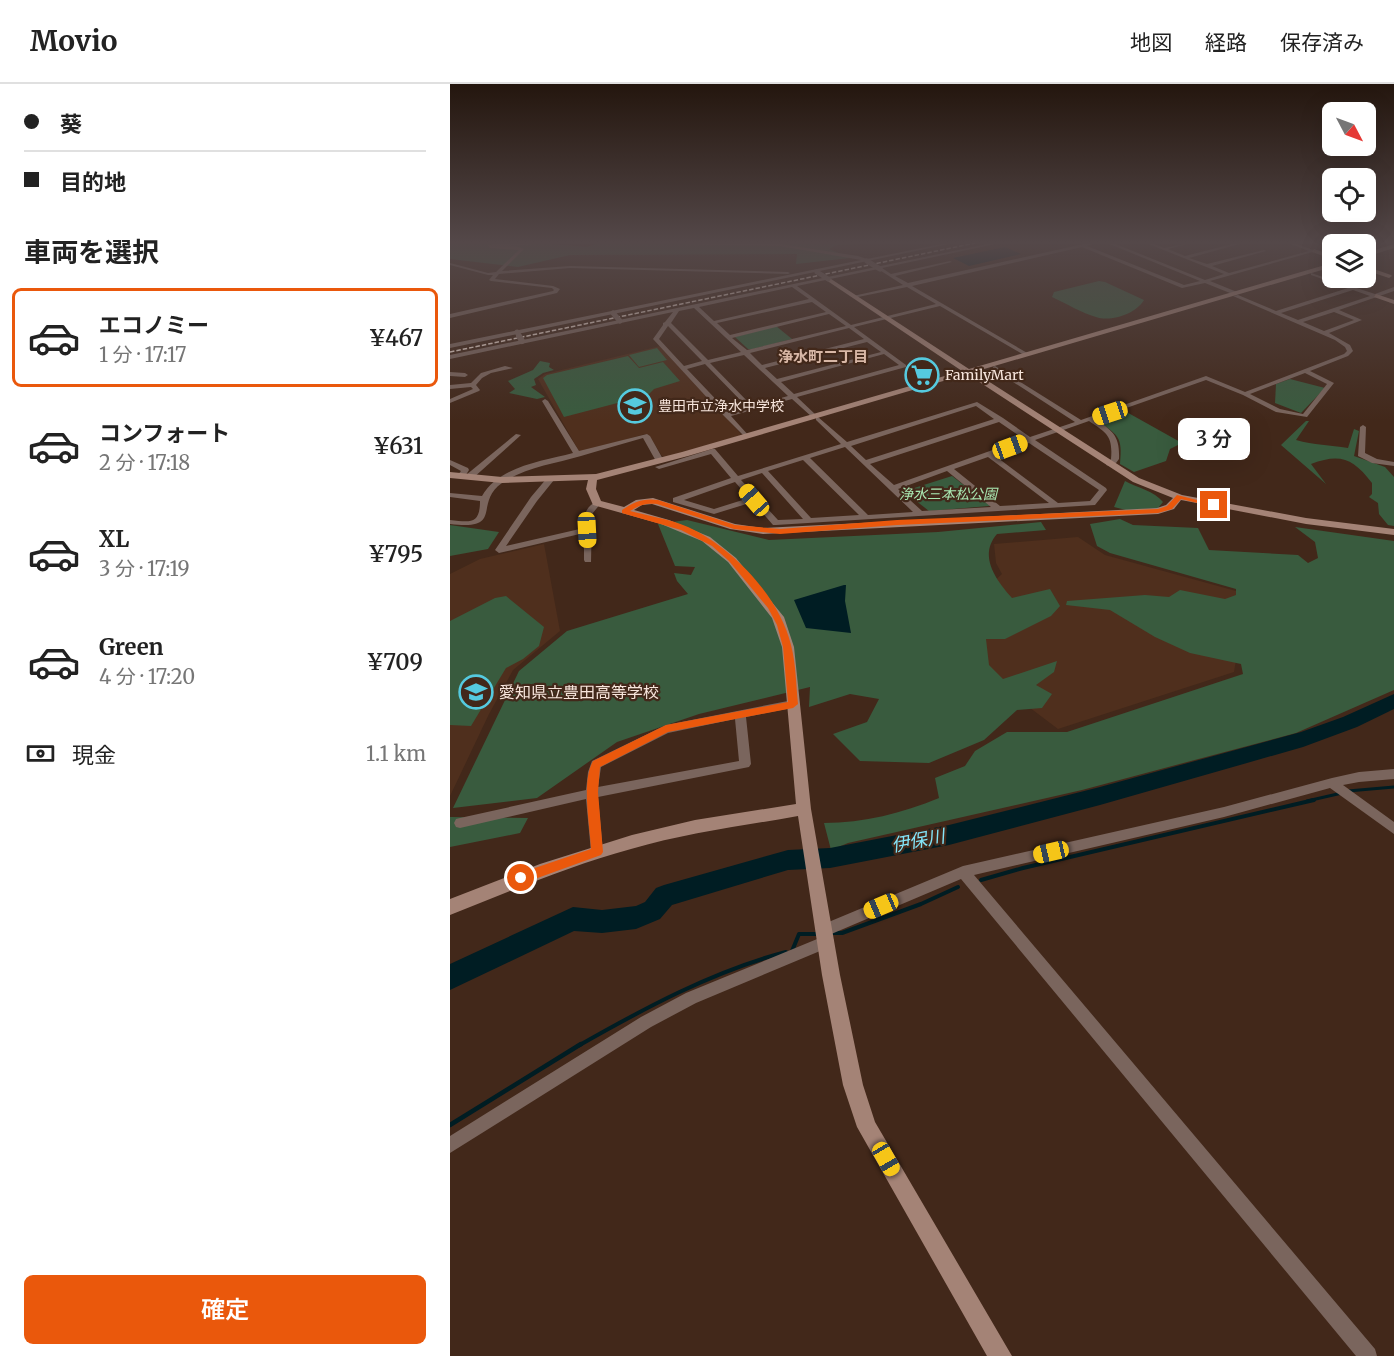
<!DOCTYPE html>
<html lang="ja">
<meta charset="utf-8">
<style>
:root{--surface:#fff;--page:#f6f6f6;--text:#222;--muted:#767676;--line:#e0e0e0;--accent:#ea580c}
body{margin:0;font-family:Merriweather,"Noto Sans JP",serif;background:var(--page);color:var(--text);height:100vh;display:flex;flex-direction:column;font-size:22px;white-space:nowrap}
*{box-sizing:border-box;margin:0}
p{font-size:20px;color:var(--muted)}
.icon{flex:none;width:33px;height:33px;fill:none;stroke:currentColor;stroke-width:2;stroke-linecap:round;stroke-linejoin:round}
.map{position:relative;flex:1;overflow:hidden}
.panel{display:flex;flex-direction:column;background:var(--surface);width:450px}
.panel>*{flex:none}
.top-card{display:grid;align-content:center;height:132px;padding:0 24px;background:var(--surface)}
.needle{width:39px;rotate:131deg}
.fabs{position:absolute;left:872px;top:18px;display:grid;gap:12px}
.fabs a{display:grid;place-items:center;width:54px;height:54px;border-radius:9px;background:var(--surface);box-shadow:0 6px 24px #0002;font-size:30px}
.end{position:absolute;width:27px;height:27px;margin:-14px;border:8px solid #ea580c;background:#fff;box-shadow:0 0 0 3px #fff}
.from{border-radius:50%}
.bubble{position:absolute;height:42px;border-radius:9px;background:var(--surface);box-shadow:0 6px 24px #0002;font-size:20px;font-weight:600;line-height:42px;text-align:center}
.car{position:absolute;width:18px;height:36px;margin:-18px -9px;border-radius:8px;box-shadow:0 0 4px 2px #0007;background:linear-gradient(#f5c518 24%,#345 0 40%,#f5c518 0 76%,#345 0 86%,#f5c518 0)}
.top-card b{display:flex;align-items:center;gap:21px;height:57px;font-size:22px}
.top-card b+b{border-top:2px solid var(--line)}
.top-card i{width:15px;height:15px;background:var(--text)}
ul{padding:0;list-style:none}
li{display:flex;align-items:center;gap:18px;height:99px;margin:0 12px 9px;padding:0 12px;border:3px solid transparent;border-radius:9px}
li div{flex:1}
li b{display:block;font-size:22px}
li em{font-style:normal;font-weight:600}
li.on{border-color:var(--accent)}
li>.icon{width:54px;height:54px;stroke-width:1.5}
h2{padding:0 24px;font-size:27px;line-height:72px}
.pay{display:flex;align-items:center;gap:15px;height:66px;padding:0 24px;font-size:22px}
.pay p{margin-inline-start:auto}
.button{display:flex;gap:12px;margin-top:auto;padding:12px 24px}
.button a{flex:1;height:69px;border-radius:9px;background:var(--accent);color:#fff;font-size:24px;font-weight:600;line-height:69px;text-align:center}
header{display:flex;align-items:center;gap:36px;box-sizing:border-box;height:84px;padding:0 30px;background:var(--surface);border-bottom:2px solid var(--line)}
header strong{font-size:28px}
nav{display:flex;gap:33px;margin-inline-start:auto;font-size:21px}
main{display:flex;flex:1;min-height:0}
.map>svg:first-child{display:block}
.built{fill:#4f2f1d}
.green{fill:#395b3e}
.water{fill:#001d23}
.lines{fill:none;stroke-linecap:round;stroke-linejoin:round}
.stream-far2{stroke:#001d23;stroke-width:3}
.stream-far1{stroke:#001d23;stroke-width:4}
.stream{stroke:#001d23;stroke-width:4.5}
.river{fill:#001d23;fill-rule:evenodd}
.street{fill:#7a655d;fill-rule:evenodd}
.secondary{fill:#a48376;fill-rule:evenodd}
.rail{stroke:#e1cec4;stroke-width:1.5;stroke-dasharray:4.5 2;stroke-linecap:butt}
.street-bridge-far1{stroke:#7a655d;stroke-width:5}
.street-bridge{stroke:#7a655d;stroke-width:6}
.route{fill:#ea580c}
.labels{text-anchor:middle;stroke-width:4.5;stroke-linejoin:round;paint-order:stroke}
.far-poi-label{font-size:14px;fill:#f7e5dc;stroke:#42281a;text-anchor:start}
.far-park-label{font-size:14px;font-style:italic;fill:#a9e7b1;stroke:#42281a}
.far-neighbourhood-label{font-size:15px;font-weight:bold;fill:#d8b7a6;stroke:#42281a}
.poi-label{font-size:16px;fill:#f7e5dc;stroke:#42281a;text-anchor:start}
.water-label{font-size:18px;font-style:italic;fill:#83e5fa;stroke:#42281a}
</style>
<header>
<strong>Movio</strong>
<nav><a>地図</a><a>経路</a><a>保存済み</a></nav>
</header>
<main>
<section class="panel">
<div class="top-card">
<b><i class="from"></i>葵</b>
<b><i></i>目的地</b>
</div>
<h2>車両を選択</h2>
<ul>
<li class="on"><svg class="icon" aria-label="car" viewBox="0 0 24 24"><path d="M5 17H2v-5l4-1 3-4h7l3 4 3 1v5h-3M9 17h6M6 11h13"/><circle cx="7" cy="17" r="2"/><circle cx="17" cy="17" r="2"/></svg><div><b>エコノミー</b><p>1 分 · 17:17</p></div><em>¥467</em></li>
<li><svg class="icon" aria-label="car" viewBox="0 0 24 24"><path d="M5 17H2v-5l4-1 3-4h7l3 4 3 1v5h-3M9 17h6M6 11h13"/><circle cx="7" cy="17" r="2"/><circle cx="17" cy="17" r="2"/></svg><div><b>コンフォート</b><p>2 分 · 17:18</p></div><em>¥631</em></li>
<li><svg class="icon" aria-label="car" viewBox="0 0 24 24"><path d="M5 17H2v-5l4-1 3-4h7l3 4 3 1v5h-3M9 17h6M6 11h13"/><circle cx="7" cy="17" r="2"/><circle cx="17" cy="17" r="2"/></svg><div><b>XL</b><p>3 分 · 17:19</p></div><em>¥795</em></li>
<li><svg class="icon" aria-label="car" viewBox="0 0 24 24"><path d="M5 17H2v-5l4-1 3-4h7l3 4 3 1v5h-3M9 17h6M6 11h13"/><circle cx="7" cy="17" r="2"/><circle cx="17" cy="17" r="2"/></svg><div><b>Green</b><p>4 分 · 17:20</p></div><em>¥709</em></li>
</ul>
<div class="pay"><svg class="icon" aria-label="cash" viewBox="0 0 24 24"><path d="M3 7h18v10H3z"/><circle cx="12" cy="12" r="2"/></svg>現金<p>1.1 km</p></div>
<div class="button"><a>確定</a></div>
</section>
<div class="map">
<svg width="944" height="1272" viewBox="0 0 944 1272">
<rect width="100%" height="100%" fill="#42281a"/>
<!-- built -->
<g class="built">
<polygon points="210,262 291,350 289,352 216,373 212,372 199,351 195,350 134,368 129,367 88,295 95,290"/>
<polygon points="628,453 655,471 797,510 784,588 608,645 543,596 507,531 552,490 546,479 544,460"/>
<polygon points="94,460 110,547 63,586 39,630 0,712 0,490 30,475"/>
</g>
<!-- green -->
<g class="green">
<polygon points="0,159 91,159 137,163 149,159 450,159 387,161 379,165 400,174 346,180 347,170 120,171 68,183 0,175"/>
<path d="M649 197 655 198 694 216C686 230 661 238 646 233 632 229 617 220 602 213L604 208Z"/>
<polygon points="326,242 342,255 303,265 298,265 285,253"/>
<polygon points="207,264 217,276 189,283 179,271"/>
<polygon points="178,272 189,284 213,278 230,297 204,305 198,311 114,333 93,294 97,291"/>
<polygon points="90,277 100,279 99,283 104,286 93,289 84,295 86,301 81,303 95,313 87,315 59,309 65,305 58,297 83,286"/>
<polygon points="840,295 875,304 851,329 825,319 826,300"/>
<path d="M673 326 732 359 720 365 716 377 684 388 670 380C673 352 668 351 646 336Z"/>
<path d="M856 337H859L846 356C864 361 880 361 898 364L904 345 909 347 904 372 935 383 944 393V442L938 441 929 430 928 419 919 413 922 410V399C903 374 890 369 861 380L876 400 831 361Z"/>
<polygon points="502,392 540,421 539,422 479,427 456,409 458,406"/>
<path d="M675 397C688 404 704 407 713 418L708 424 676 426 664 423Z"/>
<path d="M670 435 683 441 748 444 759 466 848 471 858 479 868 474 865 458 845 443 944 457V606L846 649 632 706 398 759 381 766 374 739C414 739 452 729 489 714L485 694 515 682 525 667 557 648H617L793 590 791 580 740 569 705 553 660 526 616 521 617 517 695 511 719 513 730 506 775 515 786 511V505L660 469 647 462 640 440Z"/>
<path d="M237 436 319 456 488 448 591 438 596 446 547 450C528 472 546 496 562 514L600 505 610 522 601 532 555 555H536L539 581 553 595 607 577 604 588 586 601 602 610 592 624 567 626 534 656 479 679 410 677 383 650 417 638 429 615 400 610 359 623 360 603 249 630 167 658 87 714 3 724 69 587 117 547 238 510 227 497 224 489 241 491 245 483 225 482 208 440Z"/>
<polygon points="0,441 49,448 38,465 0,472"/>
<polygon points="56,512 94,543 89,562 73,575 56,584 21,642 0,641 0,537 45,514"/>
<polygon points="0,733 78,734 70,749 0,763"/>
</g>
<!-- water -->
<g class="water">
<polygon points="555,163 571,170 519,182 503,174"/>
<polygon points="394,501 396,501 395,517 401,549 356,544 344,516"/>
</g>
<g class="lines">
<!-- stream-far2 -->
<g class="stream-far2">
<polyline points="898,707 944,703"/>
<polyline points="857,717 892,709"/>
</g>
<!-- stream-far1 -->
<g class="stream-far1">
<polyline points="531,796 573,784 864,716"/>
<polyline points="381,849 392,849 471,820 508,803"/>
<polyline points="342,867 349,850 369,850"/>
<path d="M128 962C193 925 263 887 336 868"/>
</g>
<!-- stream -->
<polyline class="stream" points="0,1041 131,960"/>
<!-- river -->
<polygon class="river" points="944,610 944,625 907,643 853,663 650,721 499,761 380,784 338,786 222,821 210,835 186,845 152,849 124,847 0,906 0,880 123,823 152,826 186,822 195,818 206,804 214,801 338,766 380,764 499,741 650,703 851,648 893,633"/>
<!-- street -->
<g class="street">
<polygon points="58,159 96,159 58,162 65,162 74,165 52,187 120,182 338,188 340,189 338,190 120,184 49,190 45,195 103,202 110,205 107,209 0,234 0,230 103,207 104,206 102,204 41,197 39,196 43,191 38,191 0,181 0,179 38,189 46,188 69,166 40,164 38,161"/>
<polygon points="179,159 330,160 408,172 417,175 496,159 504,159 0,264 0,260 411,176 330,162"/>
<path d="M542 159H550L432 184 441 190 500 177 502 178 445 192 458 199 638 159H646L637 162 734 201 750 197 657 159H663L755 196 774 190 696 159H702L714 164 741 159 718 165 735 172 786 159H793L739 174 757 180 814 166 816 167 762 182 779 189 859 167 838 159H844L866 167 760 197 787 208 785 211 755 199 732 204 632 163 462 202 579 270 574 271 490 222 404 243 456 281V283L347 313 366 331V333H362L342 315 281 332 299 352 296 354 274 332 203 255 213 241V239L215 238 223 228 0 275V271ZM428 185 453 201 403 212V214L457 203 486 220 401 241 347 202ZM342 203 359 215 264 237 249 223ZM362 218 376 228 280 251 267 239ZM244 224 291 268 258 276 221 239 229 227ZM379 230 396 242 297 266 282 254ZM218 242 252 277 234 282 209 255ZM399 244 414 255 312 281 300 269ZM417 258 431 268 327 295 315 284ZM434 270 449 281 344 310 331 298ZM294 271 338 312 302 322 260 279ZM255 280 297 323 278 328 237 285Z"/>
<path d="M861 189 925 210 944 203V207L889 226 912 236 879 249 900 261 903 267 898 272 860 287 884 299 857 333 826 328 793 311 756 296 645 335C663 347 670 352 669 375L663 383 656 381 661 375C663 352 657 349 639 337L585 356 656 404 657 406 645 421 326 441H323L303 418 264 430 223 418V414L281 394 261 370 209 385 205 383 262 365H265L288 392 391 360 366 336V334L368 333 397 358 527 318 553 334 580 353 625 338 543 285V283L545 282 631 336 756 292 795 308 894 270 897 267 895 263 885 256 783 212 788 211 826 227 898 204 861 191ZM903 206 920 212 848 236 831 229ZM884 228 904 236 874 247 853 238ZM855 289 877 300 853 330 830 325 800 310ZM526 322 544 335 416 376 401 362ZM549 338 574 355 444 401 420 380ZM579 359 649 406 640 417 608 419 544 371ZM395 363 463 428 418 431 360 374ZM538 373 599 419 550 422 504 385ZM353 376 409 431 361 434 318 387ZM497 387 541 423 472 427 448 405ZM312 389 353 435 328 436 291 396ZM285 398 299 414 264 425 234 416Z"/>
<polygon points="55,282 63,284 41,289 32,294 26,301 30,306 29,307 0,319 0,315 23,305 21,303 0,305 0,301 21,299 31,289"/>
<polygon points="0,288 15,289 18,291 15,293 0,292"/>
<path d="M95 315 98 317 129 367 197 350 200 352 214 377 207 379 193 354C172 360 151 366 131 372 104 380 76 383 52 399 23 419 55 447 0 440V436C20 438 30 441 30 417L0 413V409L32 412C49 382 93 377 123 369L92 317Z"/>
<polygon points="913,341 916,343 915,369 927,375 944,378 944,382 922,379 908,372 910,343"/>
<polygon points="66,350 71,351 22,395 16,395 16,391"/>
<polygon points="0,376 18,384 19,386 14,394 8,394 7,392 11,387 0,381"/>
<path d="M97 394 104 396 87 417 56 462 134 444C134 431 135 423 147 417L151 419 142 430 141 478H135L134 476V449L49 469 45 466 81 413Z"/>
<path d="M343 616 347 617 348 620 347 623 296 633 301 680 299 683 148 713 153 768 151 772 147 773 143 772 141 768 136 715 10 744 6 743 4 739 6 735 10 734 136 706 138 688 142 677 216 641ZM285 635 289 677 148 703 151 683 218 649Z"/>
<polygon points="944,685 944,695 909,698 893,701 944,738 944,750 880,704 774,733 524,791 925,1265 927,1272 906,1272 511,795 379,851 382,852 384,857 382,862 246,919 201,943 0,1069 0,1052 191,933 236,909 372,853 369,852 367,847 369,842 513,782 774,723 882,694 909,688"/>
</g>
<!-- secondary -->
<g class="secondary">
<polygon points="944,160 944,164 915,173 915,169"/>
<polygon points="864,165 882,171 882,175 862,168"/>
<path d="M882 179V183L524 288 689 394 732 411 856 434 944 445V451L856 440 731 416 724 425 708 430 313 450 280 445 202 420 192 421 184 426 219 436 260 453 286 474 334 533 344 563 361 725 390 891 413 1001 425 1038 562 1272H537L407 1043 393 1001 372 891 348 732C292 742 236 749 181 765 119 782 60 807 0 831V815L90 780 182 751 245 736 346 720 332 563 322 534 278 478 252 457 211 440 143 421 136 405 138 396 52 399 0 394V388L52 393 146 390 232 368 512 287 376 196 378 193 519 285ZM517 290 683 398 723 414 716 421 707 424 313 444 285 440 203 414 186 416 174 423 151 417 146 405 147 396 238 372Z"/>
<polygon points="915,182 941,191 942,192 939,194 915,186"/>
<polygon points="926,210 944,216 944,220 924,213"/>
</g>
<!-- rail -->
<polyline class="rail" points="0,268 525,159"/>
<!-- street-bridge-far1 -->
<g class="street-bridge-far1">
<polyline points="417,177 430,185"/>
<polyline points="367,188 378,195"/>
<polyline points="163,229 170,237"/>
<polyline points="67,248 70,254"/>
</g>
<!-- street-bridge -->
<polyline class="street-bridge" points="69,252 72,257"/>
</g>
<!-- sky -->
<linearGradient id="sky" x2="0" y2="1"><stop stop-color="#24160e"/><stop offset="0.47" stop-color="#544849"/><stop offset="1" stop-color="#544849" stop-opacity="0"/></linearGradient>
<rect width="944" height="337" fill="url(#sky)"/>
<!-- route -->
<path class="route" d="M727 411 767 421 764 423 731 415 722 425 708 429 447 441 330 450 284 445 207 420C196 419 190 421 180 427 199 432 220 435 238 443 282 463 330 513 341 561 346 580 346 601 348 620L343 624 218 648 150 683 148 708 153 768 151 771 71 800 67 798V790L141 765C140 741 131 698 143 677L216 641 338 618 333 563 327 541 318 524 279 477 262 462 231 446 172 429V426C184 418 193 414 208 416L285 441 330 445 447 436 708 425 717 422Z"/>
<!-- icons -->
<defs>
<symbol id="supermarket-ring" viewBox="-11 -11 22 22"><circle r="9.5" fill="#42281a" stroke="#55cadf" stroke-width="1.5"/><path d="M-6-5.5h2.5l.6 2H6L4.5 2H-2.5L-4.4-4H-6ZM-1.5 3.2a1.3 1.3 0 1 0 .1 0ZM3 3.2a1.3 1.3 0 1 0 .1 0Z" fill="#55cadf"/></symbol>
<symbol id="school-ring" viewBox="-11 -11 22 22"><circle r="9.5" fill="#42281a" stroke="#55cadf" stroke-width="1.5"/><path d="M0-5L7-2L0 1L-7-2ZM-4 1L0 2.5L4 1V4Q0 6-4 4Z" fill="#55cadf"/></symbol>
</defs>
<g fill-rule="evenodd">
<use href="#supermarket-ring" x="453" y="272" width="38" height="38"/>
<use href="#school-ring" x="166" y="303" width="38" height="38"/>
<use href="#school-ring" x="7" y="589" width="38" height="38"/>
</g>
<g class="labels">
<!-- far-poi labels -->
<g class="far-poi-label">
<text x="495" y="296">FamilyMart</text>
<text x="208" y="327">豊田市立浄水中学校</text>
</g>
<!-- far-park labels -->
<g class="far-park-label">
<text x="498" y="415">浄水三本松公園</text>
</g>
<!-- far-neighbourhood labels -->
<g class="far-neighbourhood-label">
<text x="373" y="278">浄水町二丁目</text>
</g>
<!-- poi labels -->
<g class="poi-label">
<text x="49" y="614">愛知県立豊田高等学校</text>
</g>
<!-- water labels -->
<g class="water-label">
<text transform="translate(468 757) rotate(-11)" y="6">伊保川</text>
</g>
</g>
</svg>
<div class="fabs">
<a><svg class="needle" viewBox="-14 -14 28 28"><path d="M0-13l5 13h-10z" fill="#e53935"/><path d="M0 13l5-13h-10z" fill="#767676"/></svg></a>
<a><svg class="icon" aria-label="locate" viewBox="0 0 24 24"><circle cx="12" cy="12" r="6"/><path d="M12 2v4M12 18v4M2 12h4M18 12h4"/></svg></a>
<a><svg class="icon" aria-label="layers" viewBox="0 0 24 24"><path d="M12 4l9 5-9 5-9-5zM3 14l9 5 9-5"/></svg></a>
</div>
<i class="end from" style="left:71px;top:794px"></i>
<i class="end" style="left:764px;top:421px"></i>
<div class="bubble" style="left:728px;top:334px;width:72px">3 分</div>
<i class="car" style="left:660px;top:329px;rotate:252deg"></i>
<i class="car" style="left:560px;top:363px;rotate:70deg"></i>
<i class="car" style="left:304px;top:416px;rotate:319deg"></i>
<i class="car" style="left:137px;top:446px;rotate:177deg"></i>
<i class="car" style="left:601px;top:768px;rotate:257deg"></i>
<i class="car" style="left:431px;top:822px;rotate:247deg"></i>
<i class="car" style="left:436px;top:1075px;rotate:150deg"></i>
</div>
</main>
